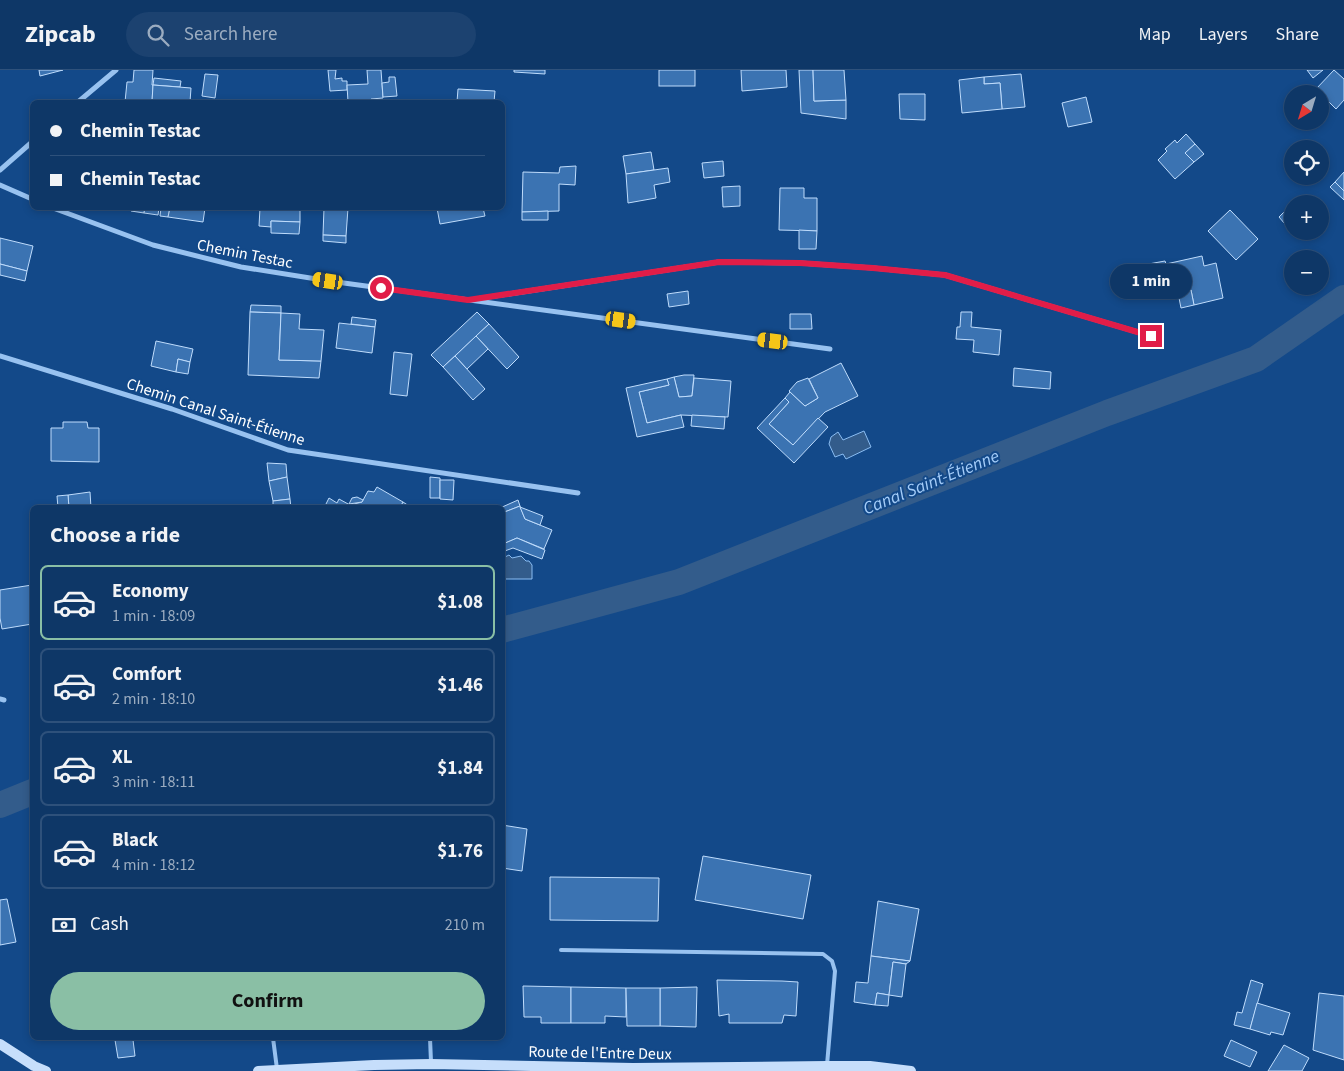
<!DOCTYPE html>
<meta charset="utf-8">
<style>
:root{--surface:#0e3767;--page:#1c4270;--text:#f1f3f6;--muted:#9bacc0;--line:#2e517b;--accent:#8abfa5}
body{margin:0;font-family:"Source Sans 3",sans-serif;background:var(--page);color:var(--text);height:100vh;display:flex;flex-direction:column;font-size:19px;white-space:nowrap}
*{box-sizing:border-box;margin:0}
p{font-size:16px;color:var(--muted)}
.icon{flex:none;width:28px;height:28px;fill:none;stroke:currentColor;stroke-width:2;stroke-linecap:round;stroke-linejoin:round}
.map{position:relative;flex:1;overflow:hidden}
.sheet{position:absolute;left:30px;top:435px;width:475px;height:535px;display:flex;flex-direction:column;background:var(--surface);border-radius:8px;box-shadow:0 2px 8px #0003,0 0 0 1px var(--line)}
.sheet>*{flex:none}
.guide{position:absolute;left:30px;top:30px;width:475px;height:110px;border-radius:8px;box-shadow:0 2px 8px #0003,0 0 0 1px var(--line);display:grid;align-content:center;height:110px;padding:0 20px;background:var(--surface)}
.needle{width:32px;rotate:218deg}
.controls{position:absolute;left:1284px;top:15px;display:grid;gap:10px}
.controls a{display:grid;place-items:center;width:45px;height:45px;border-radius:50%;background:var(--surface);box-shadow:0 2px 8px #0003,0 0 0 1px var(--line);font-size:25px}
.end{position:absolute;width:22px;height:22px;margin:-11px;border:6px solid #e11d48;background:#fff;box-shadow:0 0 0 2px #fff}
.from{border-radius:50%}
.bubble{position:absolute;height:35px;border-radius:18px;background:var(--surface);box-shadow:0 2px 8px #0003,0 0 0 1px var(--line);font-size:16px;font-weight:700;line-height:35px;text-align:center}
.car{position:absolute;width:15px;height:30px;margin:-15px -8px;border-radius:6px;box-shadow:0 0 4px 1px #0007;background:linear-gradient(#f5c518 24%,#345 0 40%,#f5c518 0 76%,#345 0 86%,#f5c518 0)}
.guide b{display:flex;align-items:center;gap:18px;height:48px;font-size:19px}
.guide b+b{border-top:1px solid var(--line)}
.guide i{width:12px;height:12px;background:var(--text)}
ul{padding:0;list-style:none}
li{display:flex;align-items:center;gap:15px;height:75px;margin:0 10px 8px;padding:0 10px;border:2px solid var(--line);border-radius:8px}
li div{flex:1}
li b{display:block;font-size:19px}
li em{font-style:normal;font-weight:700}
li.current{border-color:var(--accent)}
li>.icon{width:45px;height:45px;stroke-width:1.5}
h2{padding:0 20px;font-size:22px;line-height:60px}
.pay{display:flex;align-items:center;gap:12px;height:55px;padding:0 20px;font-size:19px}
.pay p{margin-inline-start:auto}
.action{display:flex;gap:10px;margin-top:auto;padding:10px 20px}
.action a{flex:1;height:58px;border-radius:30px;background:var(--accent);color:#111;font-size:20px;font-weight:700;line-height:58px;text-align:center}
header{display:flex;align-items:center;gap:30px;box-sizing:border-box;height:70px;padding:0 25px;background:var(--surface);border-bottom:1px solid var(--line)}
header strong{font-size:24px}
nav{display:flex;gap:28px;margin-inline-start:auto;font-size:18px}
.search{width:350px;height:45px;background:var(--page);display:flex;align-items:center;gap:12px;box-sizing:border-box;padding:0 18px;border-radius:28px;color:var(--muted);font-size:19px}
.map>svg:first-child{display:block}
.water{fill:#335c8b;stroke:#8abdf3}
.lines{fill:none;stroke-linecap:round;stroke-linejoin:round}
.canal{stroke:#335c8b;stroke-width:26}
.building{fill:#3b73b2;stroke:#bfdcfc}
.service{stroke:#98c2f0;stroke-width:4}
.minor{stroke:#98c2f0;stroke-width:5}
.secondary{stroke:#c6defb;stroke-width:10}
.route{stroke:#e11d48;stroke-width:6}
.labels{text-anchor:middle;stroke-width:4;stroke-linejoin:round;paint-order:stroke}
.street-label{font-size:16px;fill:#fff;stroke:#134989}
.water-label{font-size:18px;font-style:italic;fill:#a4ccf8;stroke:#134989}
</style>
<header>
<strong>Zipcab</strong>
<div class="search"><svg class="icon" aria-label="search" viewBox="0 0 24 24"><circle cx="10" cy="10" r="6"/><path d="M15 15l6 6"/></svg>Search here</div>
<nav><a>Map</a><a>Layers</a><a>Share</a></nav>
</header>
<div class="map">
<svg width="1344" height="1001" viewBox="0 0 1344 1001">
<rect width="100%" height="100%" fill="#134989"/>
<!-- water -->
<g class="water">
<polygon points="864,361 871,377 846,389 843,384 835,387 829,374 831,367 838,362 843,370"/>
<polygon points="509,485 512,488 521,486 526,491 529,491 532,495 532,509 503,509 503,488"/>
</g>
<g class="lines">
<!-- canal -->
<g class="canal">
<polyline points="502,560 679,512 1107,343 1256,289 1344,228"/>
<polyline points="0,735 32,722"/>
</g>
</g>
<!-- building -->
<g class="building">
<polygon points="39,0 63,0 40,6"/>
<polygon points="134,0 153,0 152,15 153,15 152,32 125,32 127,12 133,12"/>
<polygon points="328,0 336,0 335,9 342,8 342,11 347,11 347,20 330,21"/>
<polygon points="367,0 381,0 383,28 371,29 372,32 348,32 347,15 368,14"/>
<polygon points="514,0 545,0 545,4 514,2"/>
<rect x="659" y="0" width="36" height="16"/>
<polygon points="741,0 786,0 787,17 742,21"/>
<polygon points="799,0 813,0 814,31 846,30 846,49 801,43"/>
<polygon points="813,0 844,0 846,30 814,31"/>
<polygon points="1307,0 1323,0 1313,8"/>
<polygon points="1334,0 1344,9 1344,30 1336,39 1316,19"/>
<polygon points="205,4 218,5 215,28 202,26"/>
<polygon points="1021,4 1025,37 1002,39 1000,13 984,14 984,7"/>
<polygon points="389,7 395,7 397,26 383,27 382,13 389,12"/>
<polygon points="984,7 984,14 1000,13 1002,39 962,43 959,10"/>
<polygon points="154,8 181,11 180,17 153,15"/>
<polygon points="153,15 191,18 190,32 152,32"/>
<polygon points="458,19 495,21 494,32 457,32"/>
<polygon points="899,24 925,24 925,50 900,49"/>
<polygon points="1086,27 1092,52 1068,57 1062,33"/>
<polygon points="1186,64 1195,74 1185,83 1194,92 1175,109 1158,90 1167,81 1165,79 1175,70 1177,73"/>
<polygon points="1195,74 1204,84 1194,92 1185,83"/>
<polygon points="651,82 654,100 626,104 623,86"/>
<polygon points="723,91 724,106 704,108 702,93"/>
<polygon points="576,96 575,115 559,114 559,141 522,142 523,102 559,103 560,97"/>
<polygon points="668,98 670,112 654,115 656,128 628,133 626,104"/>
<polygon points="1344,102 1344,121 1335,112"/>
<polygon points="1335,112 1344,121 1344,130 1330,117"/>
<polygon points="740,116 740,136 723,137 722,117"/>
<polygon points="780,118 804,118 804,128 817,128 817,161 779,160"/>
<polygon points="1302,126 1309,134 1293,134"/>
<polygon points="1292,134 1292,158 1290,160 1279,147"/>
<polygon points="131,138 145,138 144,143 131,141"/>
<polygon points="145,138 159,138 158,145 144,143"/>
<polygon points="161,138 170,138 168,147 160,146"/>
<polygon points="170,138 205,138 203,152 168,147"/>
<polygon points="260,138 300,138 300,152 271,151 271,157 259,156"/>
<polygon points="324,138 348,138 346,166 323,165"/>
<polygon points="437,138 483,138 485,146 440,154"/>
<polygon points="1230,140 1258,169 1236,190 1208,161"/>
<polygon points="548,141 548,150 522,150 522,142"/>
<polygon points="271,151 300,152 299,164 271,163"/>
<polygon points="799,160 817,161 816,179 799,179"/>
<polygon points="323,165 346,166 346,173 323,171"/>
<polygon points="0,168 33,176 27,201 0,194"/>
<polygon points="1202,186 1204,196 1216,193 1223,228 1194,235 1191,220 1172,224 1168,205 1146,210 1143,195 1165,191 1166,194"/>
<polygon points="0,194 27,201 25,211 0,205"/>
<polygon points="1191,220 1194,235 1181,238 1178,223"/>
<polygon points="688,221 689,234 669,237 667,224"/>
<polygon points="251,235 281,236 281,243 250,242"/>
<polygon points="250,242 281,243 279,290 321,291 319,308 248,305"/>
<polygon points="477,242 489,254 443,297 431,285"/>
<polygon points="961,242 972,242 971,257 1001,260 999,285 973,282 974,270 956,269 957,257 960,257"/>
<polygon points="281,243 300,244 299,259 324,260 321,291 279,290"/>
<polygon points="790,244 811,244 812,259 790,259"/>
<polygon points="352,247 376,250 375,257 351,254"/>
<polygon points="339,253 375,257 372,283 336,278"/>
<polygon points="489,254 519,287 507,299 476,266"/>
<polygon points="476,266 488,279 467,299 455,286"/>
<polygon points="156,271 193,279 190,292 178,289 176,302 151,296"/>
<polygon points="394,282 412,284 407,326 390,324"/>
<polygon points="455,286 485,319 473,330 443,297"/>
<polygon points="178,289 190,292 188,304 176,302"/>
<polygon points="841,293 858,326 825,342 793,375 769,354 789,332 785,328 790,322 805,336 818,328 809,309"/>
<polygon points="1014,298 1051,302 1050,319 1013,316"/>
<polygon points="684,305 694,305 692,326 679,327 674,307"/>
<polygon points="674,307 679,327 692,326 694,308 731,311 728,347 681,345 647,353 639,322 669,315 667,309"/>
<polygon points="808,308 818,328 805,336 789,321 797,312"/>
<polygon points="667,309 669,315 639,322 647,353 681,345 684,357 637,367 626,318"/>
<polygon points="785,328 789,332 769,354 793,375 818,348 828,357 794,393 757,358"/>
<polygon points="692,345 725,347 724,359 691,356"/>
<polygon points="63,352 87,352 88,358 99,358 99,392 51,391 51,358 63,358"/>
<polygon points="267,393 286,394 287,407 269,411"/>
<polygon points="287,407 290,429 273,431 269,411"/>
<polygon points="430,407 440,408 440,428 430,428"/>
<polygon points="440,410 454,410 453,430 440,429"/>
<polygon points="377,417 403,432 400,438 324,438 329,428 337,433 339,429 350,435 362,432 368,421 374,422"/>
<polygon points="90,422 91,438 69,438 68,425"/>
<polygon points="68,425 69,438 58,438 57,426"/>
<polygon points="357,427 363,430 362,432 349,434 352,428"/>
<polygon points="290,429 291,438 273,438 273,431"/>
<polygon points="518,430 520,436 502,443 502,438 500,438"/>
<polygon points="403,432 412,438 400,438"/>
<polygon points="520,436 525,449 552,460 544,479 517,468 503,474 502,443"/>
<polygon points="520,437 543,446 540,455 525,449"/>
<polygon points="517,468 545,480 542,489 513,478 502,482 502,473 503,474"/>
<polygon points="32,515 32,554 2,559 0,548 0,520"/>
<polygon points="502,755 527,759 522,801 502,798"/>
<polygon points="703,786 811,805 803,849 695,830"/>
<polygon points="550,807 659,808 658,851 550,850"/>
<polygon points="7,829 16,872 0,875 0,830"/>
<polygon points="878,831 919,839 910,891 871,886"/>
<polygon points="871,886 910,891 906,894 893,892 889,925 877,923 875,935 854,932 856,912 868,913"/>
<polygon points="893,892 906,894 902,927 889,925"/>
<polygon points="717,910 782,911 798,912 796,946 784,945 782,953 729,953 729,944 719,946"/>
<polygon points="1251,910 1263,914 1250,959 1234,955 1237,942 1242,943"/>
<polygon points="523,916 571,917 571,953 541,953 541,947 524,947"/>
<polygon points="571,917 626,918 626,947 605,946 605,953 571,953"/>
<polygon points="697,917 696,957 660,956 660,918"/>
<polygon points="626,918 660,918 660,956 627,956"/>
<polygon points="877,923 889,925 888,936 875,935"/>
<polygon points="1319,923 1344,926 1344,990 1313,980"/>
<polygon points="1257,933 1290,943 1283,965 1271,962 1270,965 1250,959"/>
<polygon points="115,968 141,968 129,970 129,968 115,970"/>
<polygon points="129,968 129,970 133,970 135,986 118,988 115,970"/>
<polygon points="1231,970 1257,982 1250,997 1224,986"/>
<polygon points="1284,975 1309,988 1302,1001 1268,1001"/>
</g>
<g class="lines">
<!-- service -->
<g class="service">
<polyline points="561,880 823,884 832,891 835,901 827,995"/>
<polyline points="273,968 277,999"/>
<polyline points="430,968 431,992"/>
</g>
<!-- minor -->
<g class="minor">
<polyline points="78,32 116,0"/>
<polyline points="0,100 32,72"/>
<polyline points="0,115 32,129"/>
<polyline points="53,138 153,175 241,197 329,211 830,279"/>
<polyline points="476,229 719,192 800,193 873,198 945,205 1151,266"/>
<polyline points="0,286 172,339 288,380 578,423"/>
<polyline points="0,629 4,630"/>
</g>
<!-- secondary -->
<g class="secondary">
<polyline points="0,974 34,996 46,1001"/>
<polyline points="258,1001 374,995 431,994 633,998 827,996 870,996 911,1001"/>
</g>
</g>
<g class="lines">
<!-- route -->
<polyline class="route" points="381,218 468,230 719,192 800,193 873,198 945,205 1151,266"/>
</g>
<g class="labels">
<!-- street labels -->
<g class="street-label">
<text transform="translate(245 183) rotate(11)" y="6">Chemin Testac</text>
<text transform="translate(216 341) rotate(18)" y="6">Chemin Canal Saint-Étienne</text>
<text transform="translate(600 982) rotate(1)" y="6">Route de l'Entre Deux</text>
</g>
<!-- water labels -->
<g class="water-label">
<text transform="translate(931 412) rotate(-22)" y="6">Canal Saint-Étienne</text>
</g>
</g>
</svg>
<div class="controls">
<a><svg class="needle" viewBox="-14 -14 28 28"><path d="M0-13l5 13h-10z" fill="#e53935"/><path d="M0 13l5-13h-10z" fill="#9bacc0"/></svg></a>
<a><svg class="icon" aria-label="locate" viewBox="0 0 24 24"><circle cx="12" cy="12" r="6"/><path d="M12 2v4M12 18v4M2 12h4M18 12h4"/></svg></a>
<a>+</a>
<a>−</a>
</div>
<i class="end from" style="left:381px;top:218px"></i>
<i class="end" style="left:1151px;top:266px"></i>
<div class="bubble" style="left:1110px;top:194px;width:82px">1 min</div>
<i class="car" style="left:328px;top:211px;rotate:279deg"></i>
<i class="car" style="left:621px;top:250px;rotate:98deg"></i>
<i class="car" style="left:773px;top:271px;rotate:277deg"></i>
<div class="guide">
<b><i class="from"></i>Chemin Testac</b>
<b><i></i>Chemin Testac</b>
</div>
<section class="sheet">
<h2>Choose a ride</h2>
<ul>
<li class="current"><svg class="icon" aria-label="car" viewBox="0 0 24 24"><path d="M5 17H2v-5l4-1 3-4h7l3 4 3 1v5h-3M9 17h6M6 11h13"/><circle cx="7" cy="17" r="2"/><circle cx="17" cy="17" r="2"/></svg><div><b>Economy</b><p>1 min · 18:09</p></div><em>$1.08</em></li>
<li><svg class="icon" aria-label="car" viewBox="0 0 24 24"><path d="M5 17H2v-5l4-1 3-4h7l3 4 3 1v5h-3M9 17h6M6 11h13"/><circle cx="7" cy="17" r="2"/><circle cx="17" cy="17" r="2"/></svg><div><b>Comfort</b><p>2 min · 18:10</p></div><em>$1.46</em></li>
<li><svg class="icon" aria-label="car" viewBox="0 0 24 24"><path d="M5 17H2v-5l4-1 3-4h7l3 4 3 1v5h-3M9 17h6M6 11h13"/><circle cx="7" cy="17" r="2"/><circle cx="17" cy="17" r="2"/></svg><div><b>XL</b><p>3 min · 18:11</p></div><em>$1.84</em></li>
<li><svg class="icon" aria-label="car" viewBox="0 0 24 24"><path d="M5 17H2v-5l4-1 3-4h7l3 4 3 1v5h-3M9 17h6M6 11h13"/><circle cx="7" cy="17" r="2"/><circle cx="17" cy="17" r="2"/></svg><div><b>Black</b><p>4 min · 18:12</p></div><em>$1.76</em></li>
</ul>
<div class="pay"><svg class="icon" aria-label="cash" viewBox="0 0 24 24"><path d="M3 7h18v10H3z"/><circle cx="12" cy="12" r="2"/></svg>Cash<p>210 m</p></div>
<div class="action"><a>Confirm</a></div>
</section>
</div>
